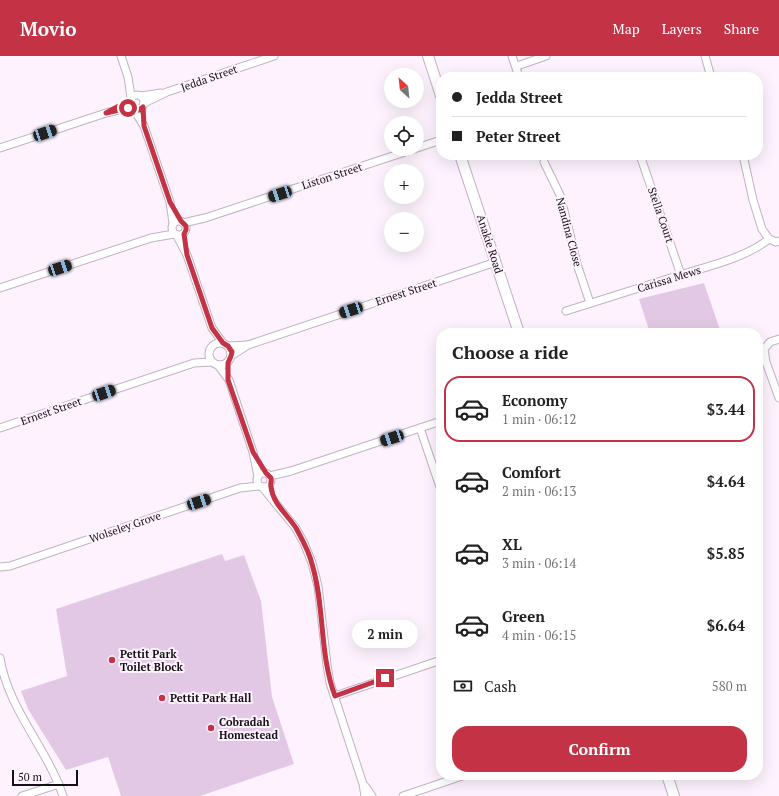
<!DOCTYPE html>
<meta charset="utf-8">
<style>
:root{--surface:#fff;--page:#f6f6f6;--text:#222;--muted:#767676;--line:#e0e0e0;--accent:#c33245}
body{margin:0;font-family:"PT Serif",serif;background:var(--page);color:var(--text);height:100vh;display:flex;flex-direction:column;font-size:15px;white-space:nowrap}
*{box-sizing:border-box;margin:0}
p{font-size:13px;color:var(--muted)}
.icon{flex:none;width:22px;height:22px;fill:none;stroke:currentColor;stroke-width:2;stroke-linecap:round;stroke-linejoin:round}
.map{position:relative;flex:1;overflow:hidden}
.side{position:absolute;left:436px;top:272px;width:327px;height:452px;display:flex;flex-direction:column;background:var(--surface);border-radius:16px;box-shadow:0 4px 16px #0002}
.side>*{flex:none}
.top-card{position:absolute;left:436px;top:16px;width:327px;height:88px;border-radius:16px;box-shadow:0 4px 16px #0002;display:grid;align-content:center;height:88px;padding:0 16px;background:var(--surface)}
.needle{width:26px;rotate:333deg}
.controls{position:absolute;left:384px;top:12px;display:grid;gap:8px}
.controls a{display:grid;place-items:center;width:40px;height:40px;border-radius:50%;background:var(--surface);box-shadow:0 4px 16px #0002;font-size:20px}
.scale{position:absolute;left:12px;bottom:10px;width:66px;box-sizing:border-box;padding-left:4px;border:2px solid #151016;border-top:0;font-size:11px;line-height:14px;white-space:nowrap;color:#151016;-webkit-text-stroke:3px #fdf2fe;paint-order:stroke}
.end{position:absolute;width:18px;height:18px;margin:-9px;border:5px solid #c33245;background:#fff;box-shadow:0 0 0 2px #fff}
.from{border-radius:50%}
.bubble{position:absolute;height:28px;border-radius:14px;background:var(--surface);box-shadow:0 4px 16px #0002;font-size:13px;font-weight:700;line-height:28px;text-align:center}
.car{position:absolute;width:12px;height:24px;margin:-12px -6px;border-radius:5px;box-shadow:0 0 3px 1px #0007;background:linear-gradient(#222 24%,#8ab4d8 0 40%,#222 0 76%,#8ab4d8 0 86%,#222 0)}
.top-card b{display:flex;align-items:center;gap:14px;height:38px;font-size:15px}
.top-card b+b{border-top:1px solid var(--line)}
.top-card i{width:10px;height:10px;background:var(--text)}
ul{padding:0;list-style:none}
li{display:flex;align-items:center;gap:12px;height:66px;margin:0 8px 6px;padding:0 8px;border:2px solid transparent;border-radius:16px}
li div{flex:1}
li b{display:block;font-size:15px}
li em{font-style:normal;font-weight:700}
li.current{border-color:var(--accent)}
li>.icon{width:36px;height:36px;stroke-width:1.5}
h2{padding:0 16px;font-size:18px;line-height:48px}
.pay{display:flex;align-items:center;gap:10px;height:44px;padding:0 16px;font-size:15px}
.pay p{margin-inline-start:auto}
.cta{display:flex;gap:8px;margin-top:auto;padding:8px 16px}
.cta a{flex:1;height:46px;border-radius:16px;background:var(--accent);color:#fff;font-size:16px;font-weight:700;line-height:46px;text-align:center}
header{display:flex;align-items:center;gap:24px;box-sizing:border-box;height:56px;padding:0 20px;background:var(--accent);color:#fff}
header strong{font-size:19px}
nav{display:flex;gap:22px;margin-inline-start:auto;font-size:14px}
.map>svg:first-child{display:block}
.green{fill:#e3c8e6}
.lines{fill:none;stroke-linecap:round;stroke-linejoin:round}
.minor-casing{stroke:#c2b2c4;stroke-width:9}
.secondary-casing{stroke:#c2b2c4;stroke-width:12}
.minor{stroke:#fff;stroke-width:7}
.secondary{stroke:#fff;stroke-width:10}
.route{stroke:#c33245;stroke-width:5}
.poi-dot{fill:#c33245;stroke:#fdf2fe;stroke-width:1.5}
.labels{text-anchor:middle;stroke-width:4;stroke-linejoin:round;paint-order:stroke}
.street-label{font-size:11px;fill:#151016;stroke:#fdf2fe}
.poi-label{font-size:11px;font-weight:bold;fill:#151016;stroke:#fdf2fe;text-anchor:start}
</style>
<header>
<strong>Movio</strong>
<nav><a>Map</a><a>Layers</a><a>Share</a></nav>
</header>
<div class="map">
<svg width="779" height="740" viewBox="0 0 779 740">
<rect width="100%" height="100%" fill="#fdf2fe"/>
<!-- green -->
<g class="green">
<polygon points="704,227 721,277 650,277 639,243"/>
<polygon points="222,498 225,505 244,499 261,545 272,641 294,708 200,740 121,740 108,701 66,714 28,653 21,635 67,620 56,553"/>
</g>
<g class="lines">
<defs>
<g id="minor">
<polyline points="121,0 128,21 131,41"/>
<polyline points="512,0 519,21"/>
<polyline points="705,0 711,21"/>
<polyline points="517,10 546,0"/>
<circle cx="137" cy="46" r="7"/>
<polyline points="141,40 161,37"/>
<polyline points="144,47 167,36 274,0"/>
<polyline points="134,54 144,70 170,146 173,167"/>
<polyline points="0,92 106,57 131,51"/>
<polyline points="417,92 441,84"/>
<polyline points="640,99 681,219"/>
<polyline points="743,99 753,144 762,173 769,183 776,186 779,185"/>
<polyline points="544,106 560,139 569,174 577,208 590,247"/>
<circle cx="179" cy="172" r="7"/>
<polyline points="183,167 205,162 414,93"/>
<polyline points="177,180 187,199 212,272 223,287"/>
<polyline points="0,232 151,182 174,178"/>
<path d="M566 255C604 243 642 231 680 219 709 210 745 202 769 183"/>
<polyline points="779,283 770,286 764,293 766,306 779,342"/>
<circle cx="220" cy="298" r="11"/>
<polyline points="228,290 248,289"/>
<polyline points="231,300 248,289 496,206"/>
<polyline points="218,309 229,324 253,396 258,420"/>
<polyline points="0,372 194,307 212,306"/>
<polyline points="420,372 441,434"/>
<circle cx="264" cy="424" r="7"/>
<polyline points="270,420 291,415 441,365"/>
<polyline points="263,432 295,471 304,487 312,507 318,530 327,609 330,627 363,728 365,740"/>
<polyline points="0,511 10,510 240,432 259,430"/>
<path d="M0 602C8 653 47 692 63 740"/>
<polyline points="335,640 441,604"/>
<polyline points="365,730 372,740"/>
<polyline points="22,740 59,728"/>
<polyline points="403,740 465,719"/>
</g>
<g id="secondary">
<polyline points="428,0 441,40"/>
<polyline points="460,99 519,277"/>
<polyline points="667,719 674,740"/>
</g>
</defs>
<!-- minor casing -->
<use href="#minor" class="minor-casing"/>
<!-- secondary casing -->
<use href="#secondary" class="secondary-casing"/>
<!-- minor -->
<use href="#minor" class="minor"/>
<!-- secondary -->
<use href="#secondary" class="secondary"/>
</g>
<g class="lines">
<!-- route -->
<path class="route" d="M128 52 106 57 130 44V49L134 54H139L143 51 144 70 170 146 181 165 186 170V174L184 178 187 199 212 272 223 287 228 290 232 296 231 300 228 307V324L253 396 266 417 271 422C272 425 270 428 271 431 273 448 287 458 296 472 302 483 309 495 312 508 325 551 319 597 335 640L385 622"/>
</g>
<!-- markers -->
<g class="poi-dot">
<circle cx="112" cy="604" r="4"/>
<circle cx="162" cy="642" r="4"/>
<circle cx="211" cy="672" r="4"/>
</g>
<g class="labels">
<!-- street labels -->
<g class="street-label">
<text transform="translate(209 22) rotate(-19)" y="4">Jedda Street</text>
<text transform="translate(332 120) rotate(-18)" y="4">Liston Street</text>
<text transform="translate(661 159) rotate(71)" y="4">Stella Court</text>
<text transform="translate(569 176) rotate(75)" y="4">Nandina Close</text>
<text transform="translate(490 188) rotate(72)" y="4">Anakie Road</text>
<text transform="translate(669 223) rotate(-17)" y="4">Carissa Mews</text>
<text transform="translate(406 236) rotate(-18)" y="4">Ernest Street</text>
<text transform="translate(51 355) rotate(-19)" y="4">Ernest Street</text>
<text transform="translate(125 471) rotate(-19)" y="4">Wolseley Grove</text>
</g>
<!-- poi labels -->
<g class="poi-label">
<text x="120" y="602">Pettit Park<tspan x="120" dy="13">Toilet Block</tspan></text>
<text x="170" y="646">Pettit Park Hall</text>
<text x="219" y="670">Cobradah<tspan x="219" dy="13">Homestead</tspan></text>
</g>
</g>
</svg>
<div class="controls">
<a><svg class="needle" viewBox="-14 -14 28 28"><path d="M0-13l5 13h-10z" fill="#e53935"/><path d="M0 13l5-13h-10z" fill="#767676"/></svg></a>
<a><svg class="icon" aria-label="locate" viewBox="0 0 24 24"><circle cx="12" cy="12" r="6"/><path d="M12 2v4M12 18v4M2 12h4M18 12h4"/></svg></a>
<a>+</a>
<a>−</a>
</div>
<div class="scale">50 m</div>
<i class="end from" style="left:128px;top:52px"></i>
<i class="end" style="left:385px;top:622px"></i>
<div class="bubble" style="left:352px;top:564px;width:66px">2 min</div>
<i class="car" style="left:45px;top:77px;rotate:71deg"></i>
<i class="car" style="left:280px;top:138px;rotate:252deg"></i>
<i class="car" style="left:60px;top:212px;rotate:72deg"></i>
<i class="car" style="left:351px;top:254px;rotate:252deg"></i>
<i class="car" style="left:104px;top:337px;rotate:71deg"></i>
<i class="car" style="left:392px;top:382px;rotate:252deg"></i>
<i class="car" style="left:199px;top:446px;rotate:72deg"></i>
<div class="top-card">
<b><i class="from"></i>Jedda Street</b>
<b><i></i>Peter Street</b>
</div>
<section class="side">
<h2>Choose a ride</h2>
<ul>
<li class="current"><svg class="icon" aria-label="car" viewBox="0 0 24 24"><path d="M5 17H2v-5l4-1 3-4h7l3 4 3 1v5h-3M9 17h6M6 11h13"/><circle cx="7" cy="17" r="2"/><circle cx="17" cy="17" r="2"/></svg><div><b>Economy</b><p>1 min · 06:12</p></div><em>$3.44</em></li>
<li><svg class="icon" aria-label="car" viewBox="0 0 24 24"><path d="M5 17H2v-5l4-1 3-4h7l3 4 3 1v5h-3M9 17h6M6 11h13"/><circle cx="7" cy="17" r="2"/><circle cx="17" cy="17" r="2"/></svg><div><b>Comfort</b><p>2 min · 06:13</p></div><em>$4.64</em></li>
<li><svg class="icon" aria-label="car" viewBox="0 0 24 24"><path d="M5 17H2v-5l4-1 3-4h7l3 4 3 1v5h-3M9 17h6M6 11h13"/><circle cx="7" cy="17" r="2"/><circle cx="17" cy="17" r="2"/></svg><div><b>XL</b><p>3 min · 06:14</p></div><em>$5.85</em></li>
<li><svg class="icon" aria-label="car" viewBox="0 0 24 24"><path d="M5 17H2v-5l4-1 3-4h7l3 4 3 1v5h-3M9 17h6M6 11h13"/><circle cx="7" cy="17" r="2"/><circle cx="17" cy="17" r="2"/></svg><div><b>Green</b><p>4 min · 06:15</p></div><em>$6.64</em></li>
</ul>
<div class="pay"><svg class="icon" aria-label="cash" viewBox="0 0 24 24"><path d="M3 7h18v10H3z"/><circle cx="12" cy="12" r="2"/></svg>Cash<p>580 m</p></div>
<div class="cta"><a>Confirm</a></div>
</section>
</div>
